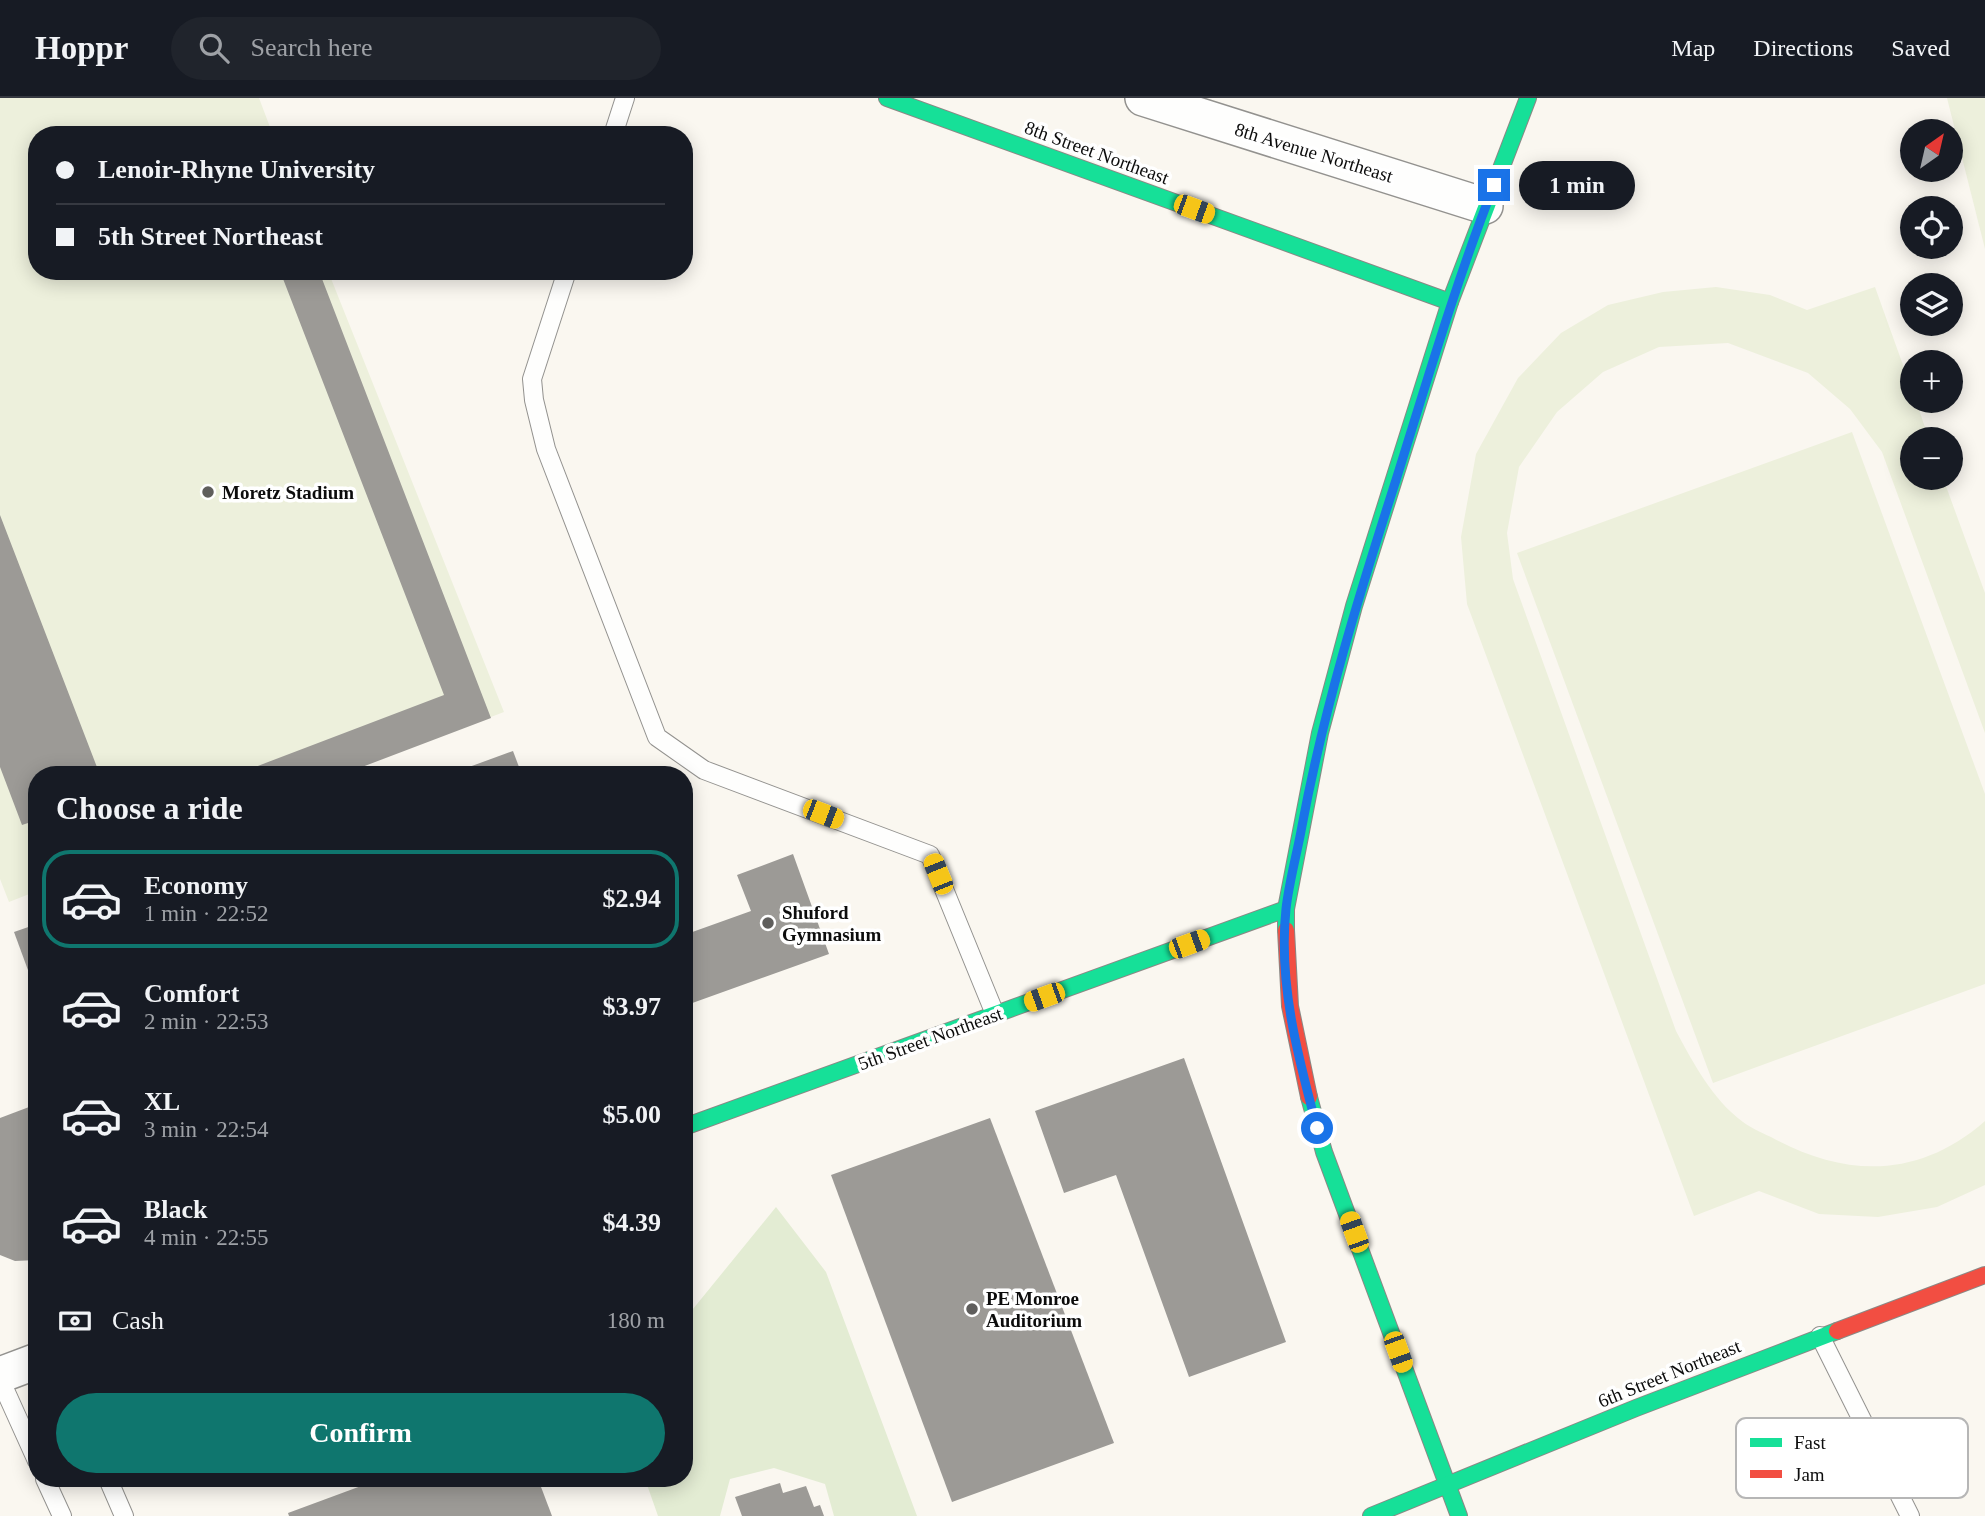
<!DOCTYPE html>
<meta charset="utf-8">
<style>
:root{--surface:#171b24;--page:#20242c;--text:#f1f3f6;--muted:#9ea1a6;--line:#363941;--accent:#0f766e}
body{margin:0;font-family:Georgia,serif;background:var(--page);color:var(--text);height:100vh;display:flex;flex-direction:column;font-size:26px;white-space:nowrap}
*{box-sizing:border-box;margin:0}
p{font-size:23px;color:var(--muted)}
.icon{flex:none;width:38px;height:38px;fill:none;stroke:currentColor;stroke-width:2;stroke-linecap:round;stroke-linejoin:round}
.map{position:relative;flex:1;overflow:hidden}
.panel{position:absolute;left:28px;top:668px;width:665px;height:721px;display:flex;flex-direction:column;background:var(--surface);border-radius:28px;box-shadow:0 4px 18px #0003}
.panel>*{flex:none}
.guide{position:absolute;left:28px;top:28px;width:665px;height:154px;border-radius:28px;box-shadow:0 4px 18px #0003;display:grid;align-content:center;height:154px;padding:0 28px;background:var(--surface)}
.needle{width:46px;rotate:34deg}
.fabs{position:absolute;left:1900px;top:21px;display:grid;gap:14px}
.fabs a{display:grid;place-items:center;width:63px;height:63px;border-radius:50%;background:var(--surface);box-shadow:0 4px 18px #0003;font-size:35px}
.end{position:absolute;width:32px;height:32px;margin:-16px;border:9px solid #1a73e8;background:#fff;box-shadow:0 0 0 4px #fff}
.from{border-radius:50%}
.bubble{position:absolute;height:49px;border-radius:24px;background:var(--surface);box-shadow:0 4px 18px #0003;font-size:23px;font-weight:600;line-height:49px;text-align:center}
.car{position:absolute;width:21px;height:42px;margin:-21px -10px;border-radius:9px;box-shadow:0 0 5px 2px #0007;background:linear-gradient(#f5c518 24%,#345 0 40%,#f5c518 0 76%,#345 0 86%,#f5c518 0)}
.guide b{display:flex;align-items:center;gap:24px;height:66px;font-size:26px}
.guide b+b{border-top:2px solid var(--line)}
.guide i{width:18px;height:18px;background:var(--text)}
ul{padding:0;list-style:none}
li{display:flex;align-items:center;gap:21px;height:98px;margin:0 14px 10px;padding:0 14px;border:4px solid transparent;border-radius:28px}
li div{flex:1}
li b{display:block;font-size:26px}
li em{font-style:normal;font-weight:600}
li.selected{border-color:var(--accent)}
li>.icon{width:63px;height:63px;stroke-width:1.5}
h2{padding:0 28px;font-size:32px;line-height:84px}
.pay{display:flex;align-items:center;gap:18px;height:77px;padding:0 28px;font-size:26px}
.pay p{margin-inline-start:auto}
.cta{display:flex;gap:14px;margin-top:auto;padding:14px 28px}
.cta a{flex:1;height:80px;border-radius:42px;background:var(--accent);color:#fff;font-size:28px;font-weight:600;line-height:80px;text-align:center}
header{display:flex;align-items:center;gap:42px;box-sizing:border-box;height:98px;padding:0 35px;background:var(--surface);border-bottom:2px solid var(--line)}
header strong{font-size:33px}
nav{display:flex;gap:38px;margin-inline-start:auto;font-size:24px}
.search{width:490px;height:63px;background:var(--page);display:flex;align-items:center;gap:18px;box-sizing:border-box;padding:0 24px;border-radius:38px;color:var(--muted);font-size:26px}
.map>svg:first-child{display:block}
.green{fill:#e3ecd3}
.pitch{fill:#edf0dc}
.building{fill:#9c9a96}
.lines{fill:none;stroke-linecap:round;stroke-linejoin:round}
.lane-casing{stroke:#93928f;stroke-width:20}
.street-casing{stroke:#93928f;stroke-width:38}
.fast-casing{stroke:#8a8885;stroke-width:18}
.jam-casing{stroke:#8a8885;stroke-width:18}
.lane{stroke:#fefefd;stroke-width:18}
.street{stroke:#fefefd;stroke-width:35}
.fast{stroke:#16e098;stroke-width:16}
.jam{stroke:#f24e42;stroke-width:16}
.route{stroke:#1a73e8;stroke-width:9}
.poi-dot{fill:#5f5e5c;stroke:#fff;stroke-width:2.5}
.labels{text-anchor:middle;stroke-width:7;stroke-linejoin:round;paint-order:stroke}
.street-label{font-size:19px;fill:#0c0c0c;stroke:#fff}
.poi-label{font-size:19px;font-weight:bold;fill:#0c0c0c;stroke:#fff;text-anchor:start}
.key{fill:#fff;stroke:#b6b6b6;stroke-width:2}
.key-label{font-size:19px;fill:#0c0c0c}
</style>
<header>
<strong>Hoppr</strong>
<div class="search"><svg class="icon" aria-label="search" viewBox="0 0 24 24"><circle cx="10" cy="10" r="6"/><path d="M15 15l6 6"/></svg>Search here</div>
<nav><a>Map</a><a>Directions</a><a>Saved</a></nav>
</header>
<div class="map">
<svg width="1985" height="1418" viewBox="0 0 1985 1418">
<rect width="100%" height="100%" fill="#faf7f0"/>
<!-- green -->
<polygon class="green" points="776,1109 826,1174 917,1418 834,1418 825,1386 774,1370 730,1381 720,1418 658,1418 645,1381 684,1381 684,1222"/>
<!-- pitch -->
<g class="pitch">
<polygon points="0,0 259,0 273,37 37,37 37,173 328,173 504,614 339,677 37,677 37,793 9,804 0,781"/>
<polygon points="1947,0 1985,0 1985,151"/>
<path d="M1716 189 1770 197 1807 212 1875 189 1913 295V303H1916L1929 341H1913V380H1943L1985 495V635L1882 354 1850 311 1808 275 1728 245 1659 249 1603 274 1557 314 1519 369 1507 435 1513 481 1676 933C1694 966 1712 1001 1743 1024 1751 1030 1762 1035 1771 1039 1845 1080 1919 1081 1985 1023V1087L1937 1109 1878 1119 1819 1116 1759 1093 1694 1118 1467 506 1461 439 1476 356 1518 280 1561 235 1608 207 1663 194Z"/>
<polygon points="1852,334 1985,696 1985,886 1713,985 1517,455"/>
</g>
<!-- building -->
<g class="building">
<polygon points="280,173 319,173 491,620 341,677 234,677 444,597"/>
<polygon points="0,417 100,677 37,677 37,722 22,727 0,669"/>
<polygon points="513,653 522,677 447,677"/>
<polygon points="793,756 829,856 684,908 684,837 751,813 737,777"/>
<polygon points="37,826 37,894 36,894 14,834"/>
<polygon points="1184,960 1286,1244 1189,1279 1116,1077 1064,1095 1035,1013"/>
<polygon points="37,1006 37,1162 15,1163 0,1157 0,1020"/>
<polygon points="990,1020 1114,1345 952,1404 831,1077"/>
<polygon points="380,1381 538,1381 552,1418 289,1418 288,1415"/>
<polygon points="780,1385 783,1395 806,1388 814,1409 820,1407 824,1418 742,1418 735,1399"/>
</g>
<g class="lines">
<defs>
<g id="lane">
<polyline points="613,37 625,0"/>
<polyline points="567,173 532,281 534,302 546,351 657,639 704,672 930,757 995,916"/>
<polyline points="1820,1238 1910,1418"/>
<polyline points="0,1281 37,1363"/>
<polyline points="45,1381 62,1418"/>
<polyline points="108,1381 124,1418"/>
</g>
<g id="street">
<polyline points="1143,0 1485,108"/>
<polyline points="0,1277 37,1263"/>
</g>
<g id="fast">
<polyline points="887,0 1450,204"/>
<polyline points="1286,832 1286,811 1320,635 1354,508 1450,204 1528,0"/>
<polyline points="1309,999 1324,1054 1459,1418"/>
<polyline points="684,1029 1286,811"/>
<polyline points="1371,1418 1636,1310 1837,1233"/>
</g>
<g id="jam">
<polyline points="1286,832 1290,908 1309,999"/>
<polyline points="1837,1233 1985,1177"/>
</g>
</defs>
<!-- lane casing -->
<use href="#lane" class="lane-casing"/>
<!-- street casing -->
<use href="#street" class="street-casing"/>
<!-- fast casing -->
<use href="#fast" class="fast-casing"/>
<!-- jam casing -->
<use href="#jam" class="jam-casing"/>
<!-- lane -->
<use href="#lane" class="lane"/>
<!-- street -->
<use href="#street" class="street"/>
<!-- fast -->
<use href="#fast" class="fast"/>
<!-- jam -->
<use href="#jam" class="jam"/>
</g>
<g class="lines">
<!-- route -->
<path class="route" d="M1317 1030C1298 959 1278 885 1286 811 1289 784 1297 756 1302 728 1324 610 1359 497 1396 382 1427 283 1456 184 1494 87"/>
</g>
<!-- markers -->
<g class="poi-dot">
<circle cx="208" cy="394" r="7"/>
<circle cx="768" cy="825" r="7"/>
<circle cx="972" cy="1211" r="7"/>
</g>
<g class="labels">
<!-- street labels -->
<g class="street-label">
<text transform="translate(1097 54) rotate(20)" y="7">8th Street Northeast</text>
<text transform="translate(1314 54) rotate(17)" y="7">8th Avenue Northeast</text>
<text transform="translate(930 940) rotate(-20)" y="7">5th Street Northeast</text>
<text transform="translate(1669 1275) rotate(-22)" y="7">6th Street Northeast</text>
</g>
<!-- poi labels -->
<g class="poi-label">
<text x="222" y="401">Moretz Stadium</text>
<text x="782" y="821">Shuford<tspan x="782" dy="22">Gymnasium</tspan></text>
<text x="986" y="1207">PE Monroe<tspan x="986" dy="22">Auditorium</tspan></text>
</g>
</g>
<!-- legend -->
<rect x="1736" y="1320" width="232" height="80" rx="10" class="key"/>
<rect x="1750" y="1340" width="32" height="9" fill="#16e098"/>
<rect x="1750" y="1372" width="32" height="8" fill="#f24e42"/>
<g class="key-label">
<text x="1794" y="1351">Fast</text>
<text x="1794" y="1383">Jam</text>
</g>
</svg>
<div class="fabs">
<a><svg class="needle" viewBox="-14 -14 28 28"><path d="M0-13l5 13h-10z" fill="#e53935"/><path d="M0 13l5-13h-10z" fill="#9ea1a6"/></svg></a>
<a><svg class="icon" aria-label="locate" viewBox="0 0 24 24"><circle cx="12" cy="12" r="6"/><path d="M12 2v4M12 18v4M2 12h4M18 12h4"/></svg></a>
<a><svg class="icon" aria-label="layers" viewBox="0 0 24 24"><path d="M12 4l9 5-9 5-9-5zM3 14l9 5 9-5"/></svg></a>
<a>+</a>
<a>−</a>
</div>
<i class="end from" style="left:1317px;top:1030px"></i>
<i class="end" style="left:1494px;top:87px"></i>
<div class="bubble" style="left:1519px;top:63px;width:116px">1 min</div>
<i class="car" style="left:1194px;top:111px;rotate:110deg"></i>
<i class="car" style="left:823px;top:716px;rotate:111deg"></i>
<i class="car" style="left:938px;top:776px;rotate:338deg"></i>
<i class="car" style="left:1189px;top:846px;rotate:70deg"></i>
<i class="car" style="left:1044px;top:899px;rotate:250deg"></i>
<i class="car" style="left:1354px;top:1134px;rotate:340deg"></i>
<i class="car" style="left:1398px;top:1254px;rotate:160deg"></i>
<div class="guide">
<b><i class="from"></i>Lenoir-Rhyne University</b>
<b><i></i>5th Street Northeast</b>
</div>
<section class="panel">
<h2>Choose a ride</h2>
<ul>
<li class="selected"><svg class="icon" aria-label="car" viewBox="0 0 24 24"><path d="M5 17H2v-5l4-1 3-4h7l3 4 3 1v5h-3M9 17h6M6 11h13"/><circle cx="7" cy="17" r="2"/><circle cx="17" cy="17" r="2"/></svg><div><b>Economy</b><p>1 min · 22:52</p></div><em>$2.94</em></li>
<li><svg class="icon" aria-label="car" viewBox="0 0 24 24"><path d="M5 17H2v-5l4-1 3-4h7l3 4 3 1v5h-3M9 17h6M6 11h13"/><circle cx="7" cy="17" r="2"/><circle cx="17" cy="17" r="2"/></svg><div><b>Comfort</b><p>2 min · 22:53</p></div><em>$3.97</em></li>
<li><svg class="icon" aria-label="car" viewBox="0 0 24 24"><path d="M5 17H2v-5l4-1 3-4h7l3 4 3 1v5h-3M9 17h6M6 11h13"/><circle cx="7" cy="17" r="2"/><circle cx="17" cy="17" r="2"/></svg><div><b>XL</b><p>3 min · 22:54</p></div><em>$5.00</em></li>
<li><svg class="icon" aria-label="car" viewBox="0 0 24 24"><path d="M5 17H2v-5l4-1 3-4h7l3 4 3 1v5h-3M9 17h6M6 11h13"/><circle cx="7" cy="17" r="2"/><circle cx="17" cy="17" r="2"/></svg><div><b>Black</b><p>4 min · 22:55</p></div><em>$4.39</em></li>
</ul>
<div class="pay"><svg class="icon" aria-label="cash" viewBox="0 0 24 24"><path d="M3 7h18v10H3z"/><circle cx="12" cy="12" r="2"/></svg>Cash<p>180 m</p></div>
<div class="cta"><a>Confirm</a></div>
</section>
</div>
